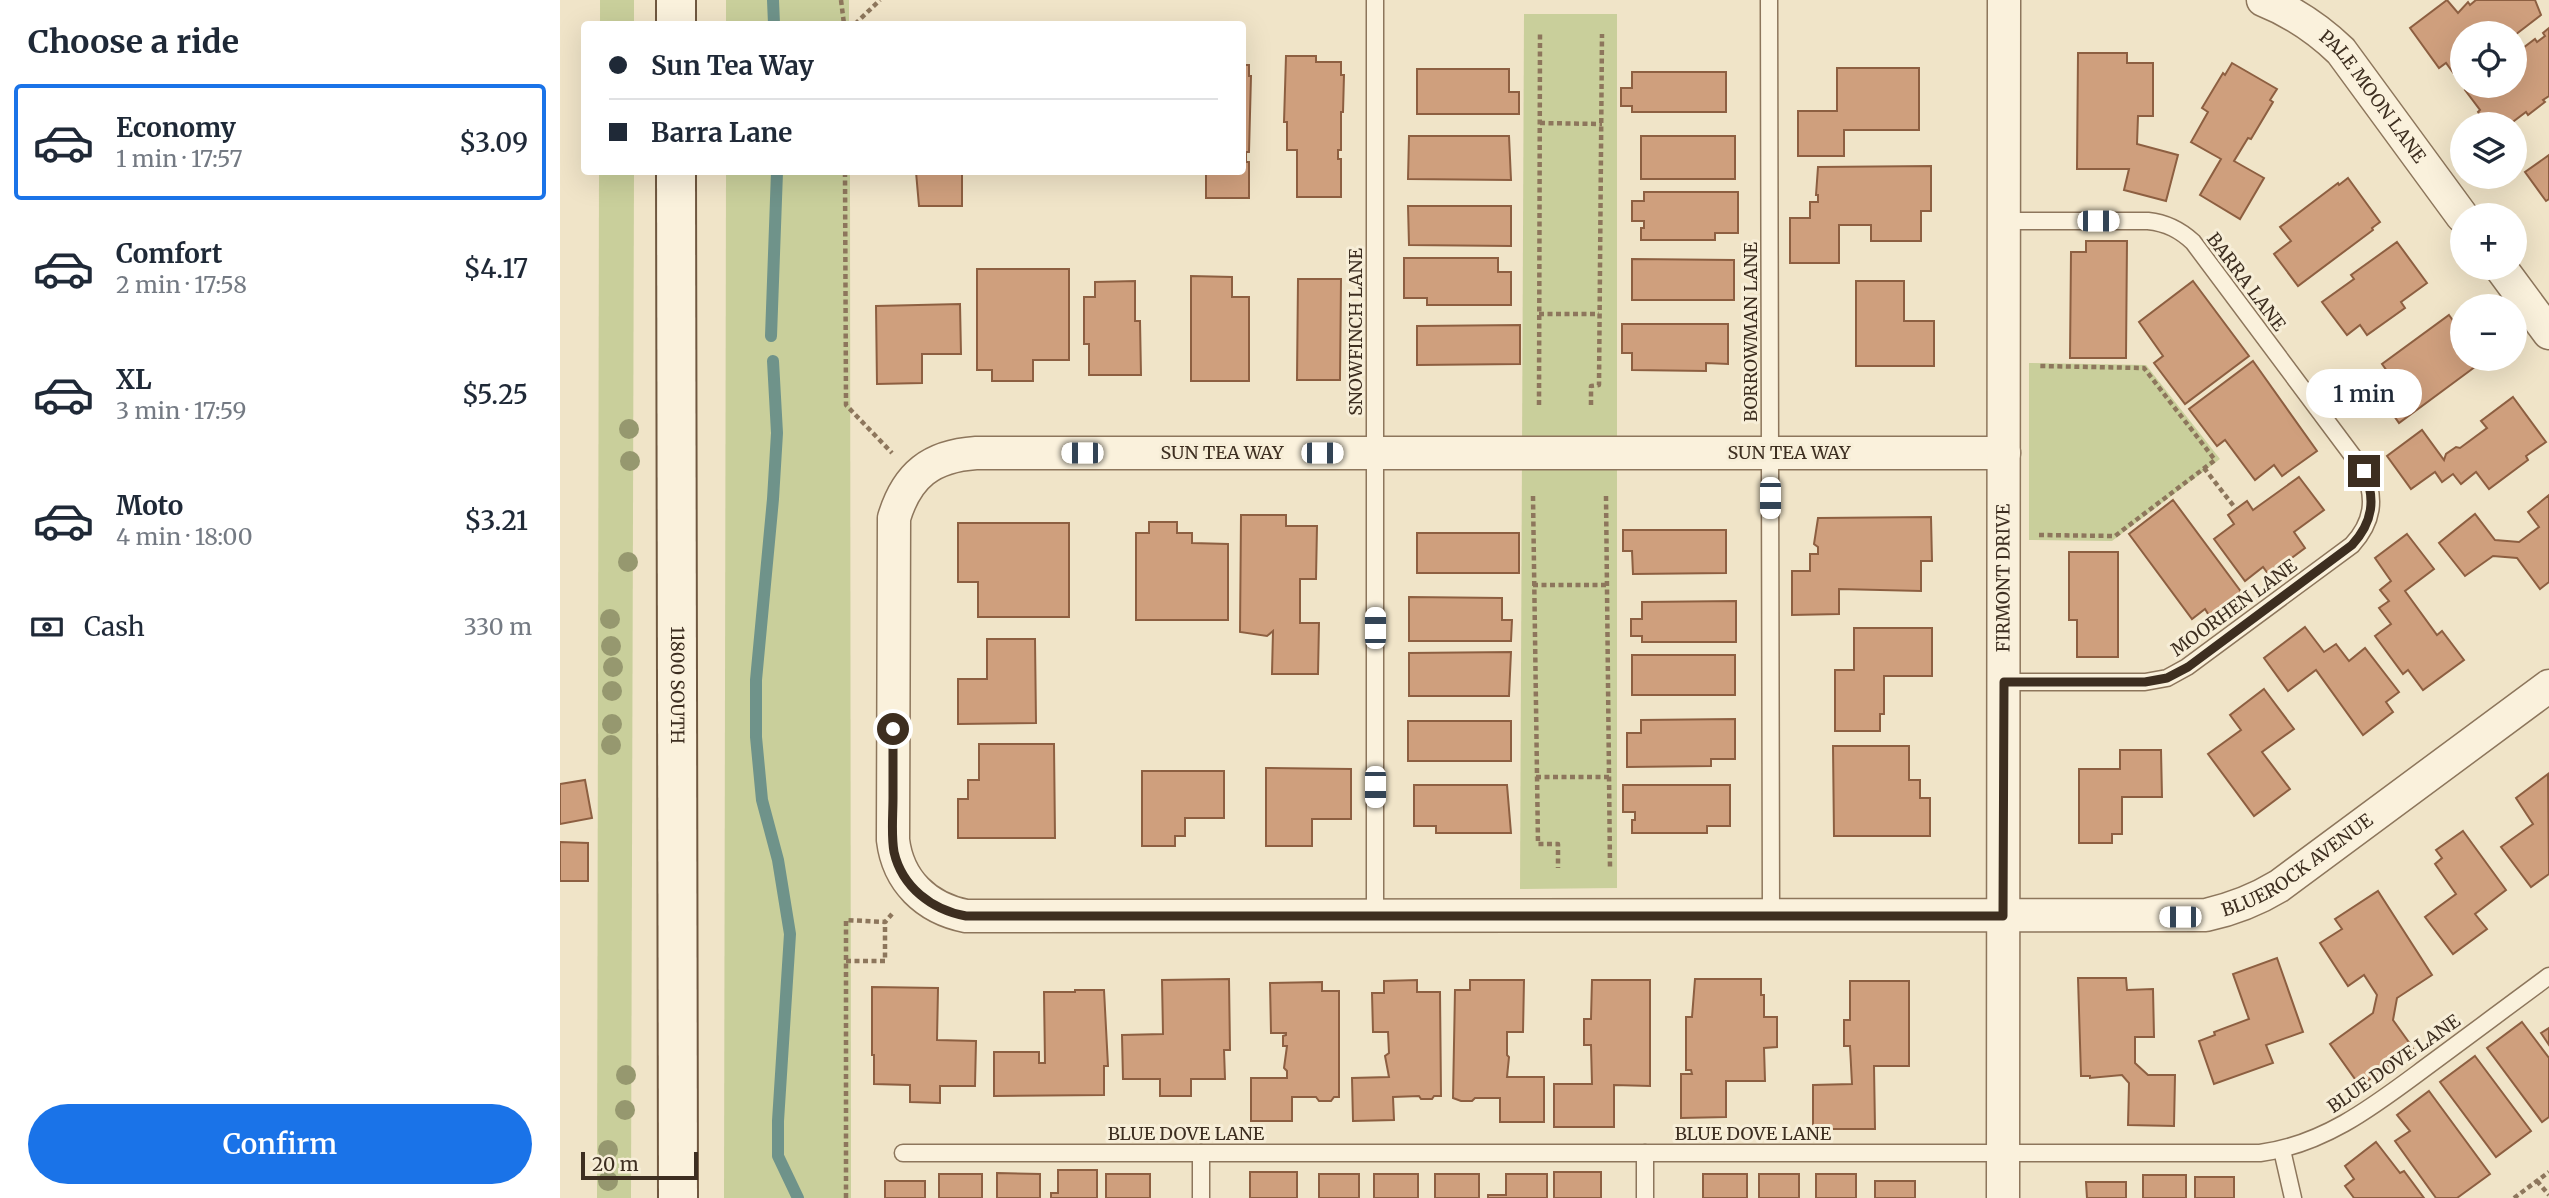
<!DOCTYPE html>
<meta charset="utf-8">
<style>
:root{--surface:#fff;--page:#f2f2f3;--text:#1f2937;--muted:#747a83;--line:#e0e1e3;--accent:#1a73e8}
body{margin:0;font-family:Merriweather,serif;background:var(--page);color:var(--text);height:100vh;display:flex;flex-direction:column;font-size:26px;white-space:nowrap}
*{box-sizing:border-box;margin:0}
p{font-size:23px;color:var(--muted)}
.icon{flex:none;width:38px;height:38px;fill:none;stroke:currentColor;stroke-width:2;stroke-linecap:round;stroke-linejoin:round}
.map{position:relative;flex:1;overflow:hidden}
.details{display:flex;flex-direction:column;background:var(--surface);width:560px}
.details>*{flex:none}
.banner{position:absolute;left:21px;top:21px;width:665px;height:154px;border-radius:7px;box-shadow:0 7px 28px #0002;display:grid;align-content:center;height:154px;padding:0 28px;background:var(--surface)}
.buttons{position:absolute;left:1890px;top:21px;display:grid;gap:14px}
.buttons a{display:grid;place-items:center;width:77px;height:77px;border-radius:50%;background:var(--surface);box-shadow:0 7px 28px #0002;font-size:35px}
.scale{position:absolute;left:21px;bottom:18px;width:117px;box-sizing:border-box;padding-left:7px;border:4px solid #3d2e20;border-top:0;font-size:19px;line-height:24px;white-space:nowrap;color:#3d2e20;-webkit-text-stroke:5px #f7eed8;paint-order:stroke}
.end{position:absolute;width:32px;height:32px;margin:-16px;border:9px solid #3d2e20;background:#fff;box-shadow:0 0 0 4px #fff}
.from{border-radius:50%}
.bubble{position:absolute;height:49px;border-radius:24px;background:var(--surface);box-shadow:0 7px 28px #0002;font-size:23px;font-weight:600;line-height:49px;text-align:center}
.car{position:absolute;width:21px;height:42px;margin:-21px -10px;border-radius:9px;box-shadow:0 0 5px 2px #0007;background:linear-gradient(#fff 24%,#345 0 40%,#fff 0 76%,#345 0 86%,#fff 0)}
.banner b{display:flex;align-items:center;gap:24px;height:66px;font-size:26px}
.banner b+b{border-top:2px solid var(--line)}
.banner i{width:18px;height:18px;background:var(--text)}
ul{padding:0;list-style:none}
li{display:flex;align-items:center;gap:21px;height:116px;margin:0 14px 10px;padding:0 14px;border:4px solid transparent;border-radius:7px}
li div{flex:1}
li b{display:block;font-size:26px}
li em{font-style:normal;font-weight:600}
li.on{border-color:var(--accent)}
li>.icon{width:63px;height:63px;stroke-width:1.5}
h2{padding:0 28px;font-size:32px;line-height:84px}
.pay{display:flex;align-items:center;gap:18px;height:77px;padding:0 28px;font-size:26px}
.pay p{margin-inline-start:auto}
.button{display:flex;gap:14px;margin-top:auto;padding:14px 28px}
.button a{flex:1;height:80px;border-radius:42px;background:var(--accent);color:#fff;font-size:28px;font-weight:600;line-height:80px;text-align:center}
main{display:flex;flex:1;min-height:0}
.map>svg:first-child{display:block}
.green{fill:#c9cf9b}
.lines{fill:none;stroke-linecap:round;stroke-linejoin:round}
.stream{stroke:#6f938a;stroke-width:12}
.building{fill:#cf9f7d;stroke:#8d5f41;stroke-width:2}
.service-casing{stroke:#8d765c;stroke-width:19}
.minor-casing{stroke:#8d765c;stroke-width:35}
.secondary-casing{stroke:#6f573f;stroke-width:42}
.path{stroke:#8d765c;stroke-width:4.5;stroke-dasharray:5 3.5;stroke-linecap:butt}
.service{stroke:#faf1dc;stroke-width:16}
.minor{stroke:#faf1dc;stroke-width:32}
.secondary{stroke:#faf1dc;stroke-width:38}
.tree{fill:#96986f}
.route{stroke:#3d2e20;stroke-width:9}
.labels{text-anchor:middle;stroke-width:6;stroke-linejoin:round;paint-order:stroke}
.street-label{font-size:18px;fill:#3d2e20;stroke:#f7eed8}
</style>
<main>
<section class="details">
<h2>Choose a ride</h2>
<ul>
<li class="on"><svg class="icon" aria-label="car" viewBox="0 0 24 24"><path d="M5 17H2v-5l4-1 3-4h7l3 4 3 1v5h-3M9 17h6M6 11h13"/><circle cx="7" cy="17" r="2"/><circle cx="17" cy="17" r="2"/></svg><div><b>Economy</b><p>1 min · 17:57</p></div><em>$3.09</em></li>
<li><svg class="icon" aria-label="car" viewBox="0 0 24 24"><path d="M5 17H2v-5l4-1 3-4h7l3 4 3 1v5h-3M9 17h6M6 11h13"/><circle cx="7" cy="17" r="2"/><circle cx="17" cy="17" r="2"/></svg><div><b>Comfort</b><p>2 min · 17:58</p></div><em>$4.17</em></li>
<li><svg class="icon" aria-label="car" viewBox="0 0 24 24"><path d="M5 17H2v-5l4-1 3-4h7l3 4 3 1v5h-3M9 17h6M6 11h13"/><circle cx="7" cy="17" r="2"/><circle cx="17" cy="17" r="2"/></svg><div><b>XL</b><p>3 min · 17:59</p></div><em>$5.25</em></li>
<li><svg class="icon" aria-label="car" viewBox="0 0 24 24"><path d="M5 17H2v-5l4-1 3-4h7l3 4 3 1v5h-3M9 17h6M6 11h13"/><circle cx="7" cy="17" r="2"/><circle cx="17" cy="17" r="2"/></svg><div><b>Moto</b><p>4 min · 18:00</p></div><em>$3.21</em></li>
</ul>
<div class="pay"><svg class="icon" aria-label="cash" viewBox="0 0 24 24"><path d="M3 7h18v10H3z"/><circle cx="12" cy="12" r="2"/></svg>Cash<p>330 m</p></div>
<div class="button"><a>Confirm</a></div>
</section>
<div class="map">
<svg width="1989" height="1198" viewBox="0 0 1989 1198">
<rect width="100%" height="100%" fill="#f0e4c8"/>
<!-- green -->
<g class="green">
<rect x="40" y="0" width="34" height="24"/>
<rect x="166" y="0" width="123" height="24"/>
<polygon points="964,14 1057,14 1057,888 960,889"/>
<polygon points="39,172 74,172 71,1198 37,1198"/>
<polygon points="166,172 290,172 291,1198 164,1198"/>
<polygon points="1469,363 1586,365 1660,459 1552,541 1469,540"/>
</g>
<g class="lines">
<!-- stream -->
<g class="stream">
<polyline points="213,0 214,24"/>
<polyline points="211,336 217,172"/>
<polyline points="213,361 217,433 213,499 196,680 196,737 202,800 218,860 230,934 218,1121 218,1156 238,1198"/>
</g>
</g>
<!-- building -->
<g class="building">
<polygon points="1887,0 1898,13 1908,2 1910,5 1916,0 1975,0 1981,15 1955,35 1955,33 1902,33 1902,74 1897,78 1886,63 1879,68 1850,28"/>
<polygon points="1989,28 1989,96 1983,100 1985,102 1968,115 1966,112 1950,124 1926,124 1918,112 1920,110 1905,90 1911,86 1955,86 1955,54 1975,39 1977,42 1985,36 1983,33"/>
<polygon points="1518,53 1567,53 1567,63 1593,63 1593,116 1578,116 1577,144 1618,155 1606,201 1564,190 1569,169 1517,169"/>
<polygon points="726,56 756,56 756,62 781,62 781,75 784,75 783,112 781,112 781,150 778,150 778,159 781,159 781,197 737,197 737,150 727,150 727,122 724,122"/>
<polygon points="1672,63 1717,89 1710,100 1713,102 1691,139 1688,138 1674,161 1704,178 1680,219 1640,195 1661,159 1631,142 1648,112 1642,108 1663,73 1665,75"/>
<polygon points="682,65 689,65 689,76 691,76 689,152 686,152 686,162 689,162 689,198 646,198 646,172 682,172"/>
<polygon points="1277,68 1359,68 1359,130 1284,130 1284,156 1238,156 1238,111 1277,111"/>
<polygon points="857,69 949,69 949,92 959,92 959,114 857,114"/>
<polygon points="1072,72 1166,72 1166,112 1072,112 1072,106 1061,106 1061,88 1072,88"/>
<polygon points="849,136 949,136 951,180 848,179"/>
<rect x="1081" y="136" width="94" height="43"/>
<polygon points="1989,155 1989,199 1986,201 1965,172"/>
<polygon points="1371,166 1371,211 1361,211 1361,241 1311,241 1311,225 1279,225 1279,263 1230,263 1230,218 1250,218 1250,202 1258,202 1258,195 1256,195 1258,167"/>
<polygon points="356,172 402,172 402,206 359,206"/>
<polygon points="1788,178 1820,222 1812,228 1813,230 1738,286 1714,254 1731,241 1720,227 1778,183 1779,185"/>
<polygon points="1084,192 1178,192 1178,233 1155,233 1155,240 1081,240 1081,228 1084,228 1084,221 1072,221 1072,201 1084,201"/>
<polygon points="848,206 951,206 951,246 849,245"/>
<polygon points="1526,241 1567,241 1566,358 1510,358 1511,252 1526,252"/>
<polygon points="1837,242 1867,283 1841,302 1845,308 1807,335 1800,325 1787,335 1762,302 1794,279 1791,275"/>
<polygon points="844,258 938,258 938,272 951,272 951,305 867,305 867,298 844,298"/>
<polygon points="1072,259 1174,260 1174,300 1072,300"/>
<polygon points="417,269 509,269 509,360 473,360 473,381 432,381 432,370 417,370"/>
<polygon points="631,276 672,277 672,297 689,297 689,381 631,381"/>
<polygon points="738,279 781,279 780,380 737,380"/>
<polygon points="575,281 575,321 580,321 581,375 529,375 529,344 524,344 524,297 535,297 535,282"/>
<polygon points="1296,281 1344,281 1344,321 1374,321 1374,366 1296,366"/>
<polygon points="1633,281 1689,356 1625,404 1594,363 1603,356 1579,322"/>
<polygon points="400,304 401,354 362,354 362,383 317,384 316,306"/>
<polygon points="1889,315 1902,333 1902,359 1921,359 1923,361 1839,423 1816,390 1832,378 1822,364"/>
<polygon points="1062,324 1168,324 1168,364 1146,363 1146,371 1072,370 1072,353 1062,353"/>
<polygon points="960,325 960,364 857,365 857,326"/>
<polygon points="1693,361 1757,451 1722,476 1714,465 1695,480 1665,440 1657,446 1629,409"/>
<polygon points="1953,397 1986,442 1966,456 1968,460 1929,489 1916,472 1901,484 1893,474 1882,482 1875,472 1851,489 1827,456 1862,430 1884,460 1886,454 1896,447 1900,448 1927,428 1921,421"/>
<polygon points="1739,477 1764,510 1734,532 1745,548 1709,575 1703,567 1685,581 1654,539 1674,524 1668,515 1676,509 1687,501 1693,510"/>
<polygon points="1989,495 1989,582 1980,589 1957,558 1933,556 1905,576 1879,543 1915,514 1935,540 1959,542 1979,527 1968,512"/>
<polygon points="1613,500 1682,593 1650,617 1645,609 1632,619 1569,534"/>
<polygon points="681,515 726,515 726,526 757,526 756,579 740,579 740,623 759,623 758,674 712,674 713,631 707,636 680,632"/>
<polygon points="1371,517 1372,561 1361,561 1361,591 1279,589 1279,614 1232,615 1232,571 1250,571 1250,554 1258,554 1258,547 1254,544 1258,518"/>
<polygon points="589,522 617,522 617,533 632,533 632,543 668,544 668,620 576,620 576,533 589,533"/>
<polygon points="398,523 509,523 509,617 418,617 418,582 398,582"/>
<polygon points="1063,530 1166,530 1166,573 1073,574 1072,551 1063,551"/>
<rect x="857" y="533" width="102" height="40"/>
<polygon points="1847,534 1874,569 1845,591 1877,635 1882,631 1904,660 1863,690 1848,670 1843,674 1815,636 1831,624 1819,608 1829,601 1820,590 1831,581 1815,558"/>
<polygon points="1509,552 1558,552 1558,657 1517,657 1517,620 1509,620"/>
<polygon points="849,597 942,598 942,620 952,620 951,641 849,641"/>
<polygon points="1176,601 1176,642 1082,642 1082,636 1071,636 1071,619 1082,619 1082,602"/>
<polygon points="1745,627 1764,652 1776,644 1789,661 1805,648 1839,692 1826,702 1833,712 1803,735 1756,670 1728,691 1704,658"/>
<polygon points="1294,628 1372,628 1372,676 1324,676 1324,714 1320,714 1320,731 1275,731 1275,670 1294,670"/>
<polygon points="427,639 475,639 476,723 398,724 398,679 427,679"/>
<polygon points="951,652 949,696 849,696 849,653"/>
<rect x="1072" y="655" width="103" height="40"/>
<polygon points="1704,689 1734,729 1702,752 1730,789 1694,816 1648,754 1681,730 1670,715"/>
<polygon points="1175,719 1175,759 1151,759 1151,766 1067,767 1067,733 1081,733 1081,720"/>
<rect x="848" y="721" width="103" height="40"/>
<polygon points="419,744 494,744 495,838 398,838 398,799 408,799 408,780 419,780"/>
<polygon points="1273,746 1349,746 1349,780 1360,780 1360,798 1370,798 1370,836 1274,836"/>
<polygon points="1560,750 1601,750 1602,797 1562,797 1562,834 1552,834 1552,843 1519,843 1519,769 1560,769"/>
<polygon points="706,768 791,769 791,819 752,819 752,846 706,846"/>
<polygon points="582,771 664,771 664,818 625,818 625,836 615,836 615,846 582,846"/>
<polygon points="1988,774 1989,874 1971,887 1941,847 1973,824 1956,798"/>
<polygon points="25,780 32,818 0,824 0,784"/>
<polygon points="854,785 947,785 951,833 876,833 876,826 854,826"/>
<polygon points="1063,785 1170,785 1170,826 1147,826 1147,833 1072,833 1072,820 1075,820 1075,812 1063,812"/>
<polygon points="1903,831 1946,890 1915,914 1927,929 1893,954 1865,917 1896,894 1875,864 1882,858 1876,850"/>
<polygon points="0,842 28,843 28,881 0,881"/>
<polygon points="1818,891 1872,975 1837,998 1833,1020 1853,1048 1800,1086 1770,1044 1813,1013 1817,995 1804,975 1788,986 1760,943 1782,929 1775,919"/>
<polygon points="1717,958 1743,1032 1706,1045 1713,1063 1654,1084 1639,1041 1655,1035 1654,1032 1689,1019 1673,974"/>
<polygon points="1518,978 1566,978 1567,990 1593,989 1594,1037 1575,1037 1575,1063 1588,1075 1615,1075 1614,1126 1568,1125 1569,1083 1562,1075 1530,1078 1530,1076 1521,1076"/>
<polygon points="669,979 670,1050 664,1050 665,1079 631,1079 631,1096 600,1096 600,1079 563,1079 562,1035 603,1034 602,980"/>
<polygon points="1135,979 1201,979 1201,995 1204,995 1204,1017 1217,1017 1217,1047 1204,1048 1205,1081 1166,1081 1166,1117 1121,1118 1121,1074 1132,1074 1131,1070 1126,1070 1126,1017 1132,1017"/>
<polygon points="857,980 857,992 880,992 881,1096 874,1096 872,1099 861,1099 859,1096 833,1097 834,1120 793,1121 792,1078 829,1077 825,1056 829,1053 828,1032 813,1032 812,993 824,993 824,981"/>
<polygon points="910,980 964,980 963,1032 947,1032 947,1055 949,1057 947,1077 984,1077 984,1122 940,1122 940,1098 915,1098 912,1101 901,1101 893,1098 895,990 910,990"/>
<polygon points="1032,980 1090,980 1090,1086 1054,1085 1054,1127 994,1127 994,1084 1032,1084 1031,1045 1024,1045 1024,1019 1031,1019"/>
<polygon points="1290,981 1349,981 1349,1066 1314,1066 1315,1129 1253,1129 1253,1085 1292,1084 1290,1046 1284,1046 1284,1020 1290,1020"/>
<polygon points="762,982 762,991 779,991 779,1097 774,1097 771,1101 759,1101 756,1097 732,1097 732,1121 691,1121 691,1078 727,1078 727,1071 724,1068 727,1046 723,1046 723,1036 726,1035 726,1033 711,1033 710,983"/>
<polygon points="312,987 378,988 377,1040 416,1041 415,1086 380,1086 380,1103 350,1102 350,1085 314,1084 314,1055 312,1055"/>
<polygon points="515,990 544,990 548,1066 544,1066 544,1095 434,1096 434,1052 479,1052 479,1063 485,1063 484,992 515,992"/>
<polygon points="1962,1022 1989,1058 1989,1117 1982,1122 1927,1048"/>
<polygon points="1989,1028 1989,1045 1981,1033"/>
<polygon points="1915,1056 1971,1131 1936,1157 1880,1082"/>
<polygon points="1869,1091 1930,1174 1897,1198 1876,1198 1835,1141 1850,1131 1837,1115"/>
<polygon points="1816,1142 1840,1173 1844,1171 1864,1198 1794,1198 1785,1186 1794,1179 1785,1166"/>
<polygon points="498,1170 537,1170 537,1198 491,1198 491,1193 498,1193"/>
<rect x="690" y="1172" width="47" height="26"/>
<rect x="994" y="1172" width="47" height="26"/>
<polygon points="437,1173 480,1174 480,1198 437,1198"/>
<rect x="379" y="1174" width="43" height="24"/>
<rect x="546" y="1174" width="44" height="24"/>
<rect x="759" y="1174" width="40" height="24"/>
<rect x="814" y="1174" width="44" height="24"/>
<rect x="875" y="1174" width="44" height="24"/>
<polygon points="946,1174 987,1174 987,1198 928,1198 928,1195 946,1195"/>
<rect x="1143" y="1174" width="44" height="24"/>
<rect x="1199" y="1174" width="40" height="24"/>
<rect x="1256" y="1174" width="40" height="24"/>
<rect x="1583" y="1175" width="43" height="23"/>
<rect x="1635" y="1177" width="39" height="21"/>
<rect x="325" y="1181" width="40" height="17"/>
<rect x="1315" y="1181" width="40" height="17"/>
<polygon points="1526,1182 1566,1182 1566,1198 1527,1198"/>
</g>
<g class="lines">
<defs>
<g id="service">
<polyline points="815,0 815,916"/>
<polyline points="1209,0 1211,915"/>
<path d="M1444 221H1588C1607 223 1620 230 1633 242L1804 471C1816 499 1813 522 1792 545L1627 667 1607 678 1585 682H1444"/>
<polyline points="1722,1150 1733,1198"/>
<path d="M343 1153H1700C1768 1144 1820 1101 1873 1062 1912 1033 1950 1005 1989 976"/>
<polyline points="641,1153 641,1198"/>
<polyline points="1085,1153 1085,1198"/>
</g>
<g id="minor">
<path id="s1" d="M1703 0C1733 12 1757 28 1781 51L1902 216"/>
<polyline points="1941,268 1989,333"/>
<path id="s2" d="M1444 453H416C371 456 347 475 334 518L333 840C338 881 366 908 406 916L1646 915C1673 909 1696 900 1719 886L1989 686"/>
<path id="s3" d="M1443 1198 1444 0"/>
</g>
<g id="secondary">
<polyline points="116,0 116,24"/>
<path id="s4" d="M116 172 118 1198"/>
</g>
</defs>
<!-- service casing -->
<use href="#service" class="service-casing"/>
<!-- minor casing -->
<use href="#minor" class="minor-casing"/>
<!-- secondary casing -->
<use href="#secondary" class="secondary-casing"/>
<!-- path -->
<g class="path">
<polyline points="281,0 284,24"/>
<polyline points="295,24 320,0"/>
<polyline points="980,123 1042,124"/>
<polyline points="285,172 286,405 332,453"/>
<polyline points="979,314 1039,314"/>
<polyline points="979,405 980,33"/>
<polyline points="1031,405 1031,386 1039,385 1042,34"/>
<polyline points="1644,468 1676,509"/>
<polyline points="973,496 978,844 998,844 998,868"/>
<polyline points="1046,496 1050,868"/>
<polyline points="1479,535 1555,536 1655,460 1584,368 1480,366"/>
<polyline points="973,585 1046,585"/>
<polyline points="976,777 1049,777"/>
<polyline points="286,961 325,961 325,922"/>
<polyline points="1977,1181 1989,1195"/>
<polyline points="286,1198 286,920 325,922 332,914"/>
<polyline points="1954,1198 1989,1172"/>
</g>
<!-- service -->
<use href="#service" class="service"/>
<!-- minor -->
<use href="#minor" class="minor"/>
<!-- secondary -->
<use href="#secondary" class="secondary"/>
</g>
<!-- trees -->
<g class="tree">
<circle cx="69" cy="429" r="10"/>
<circle cx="70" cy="461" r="10"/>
<circle cx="68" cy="562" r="10"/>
<circle cx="50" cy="619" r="10"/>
<circle cx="51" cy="646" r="10"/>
<circle cx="53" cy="667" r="10"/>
<circle cx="52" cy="691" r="10"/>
<circle cx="52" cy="724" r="10"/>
<circle cx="51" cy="745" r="10"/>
<circle cx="66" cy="1075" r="10"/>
<circle cx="65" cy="1110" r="10"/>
<circle cx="48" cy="1150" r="10"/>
<circle cx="48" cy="1181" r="10"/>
</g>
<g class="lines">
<!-- route -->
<path class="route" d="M333 729C333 752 333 775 333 798 333 816 331 835 334 852 342 887 372 910 406 916H1443L1444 682H1585L1607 678 1628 667 1792 545C1813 522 1816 499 1804 471"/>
</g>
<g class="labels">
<!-- street labels -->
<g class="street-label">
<text dy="6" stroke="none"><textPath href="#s1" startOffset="149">PALE MOON LANE</textPath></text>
<text transform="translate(1686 282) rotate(53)" y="6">BARRA LANE</text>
<text transform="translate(796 332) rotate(-90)" y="6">SNOWFINCH LANE</text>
<text transform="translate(1191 332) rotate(-90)" y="6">BORROWMAN LANE</text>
<text x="662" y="459">SUN TEA WAY</text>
<text x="1229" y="459">SUN TEA WAY</text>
<text dy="6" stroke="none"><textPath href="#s3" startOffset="620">FIRMONT DRIVE</textPath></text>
<text transform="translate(1674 608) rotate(-36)" y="6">MOORHEN LANE</text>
<text dy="6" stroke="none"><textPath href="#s4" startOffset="513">11800 SOUTH</textPath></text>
<text dy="6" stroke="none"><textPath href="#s2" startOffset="2921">BLUEROCK AVENUE</textPath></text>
<text transform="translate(1834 1064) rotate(-35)" y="6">BLUE DOVE LANE</text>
<text x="626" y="1140">BLUE DOVE LANE</text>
<text x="1193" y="1140">BLUE DOVE LANE</text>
</g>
</g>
</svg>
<div class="buttons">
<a><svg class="icon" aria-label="locate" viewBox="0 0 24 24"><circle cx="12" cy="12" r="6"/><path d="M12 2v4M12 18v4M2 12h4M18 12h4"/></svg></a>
<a><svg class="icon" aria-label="layers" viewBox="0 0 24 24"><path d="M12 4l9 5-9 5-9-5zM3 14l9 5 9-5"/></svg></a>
<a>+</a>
<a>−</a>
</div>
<div class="scale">20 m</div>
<i class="end from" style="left:333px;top:729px"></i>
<i class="end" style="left:1804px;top:471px"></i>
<div class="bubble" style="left:1746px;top:369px;width:116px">1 min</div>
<i class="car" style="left:1538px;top:221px;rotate:90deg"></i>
<i class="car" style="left:522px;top:453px;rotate:270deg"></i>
<i class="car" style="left:762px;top:453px;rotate:90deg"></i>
<i class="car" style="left:1210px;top:498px;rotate:180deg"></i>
<i class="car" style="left:815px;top:628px;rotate:0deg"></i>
<i class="car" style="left:815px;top:787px;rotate:180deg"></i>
<i class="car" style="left:1620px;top:917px;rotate:270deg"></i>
<div class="banner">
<b><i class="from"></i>Sun Tea Way</b>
<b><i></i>Barra Lane</b>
</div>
</div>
</main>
